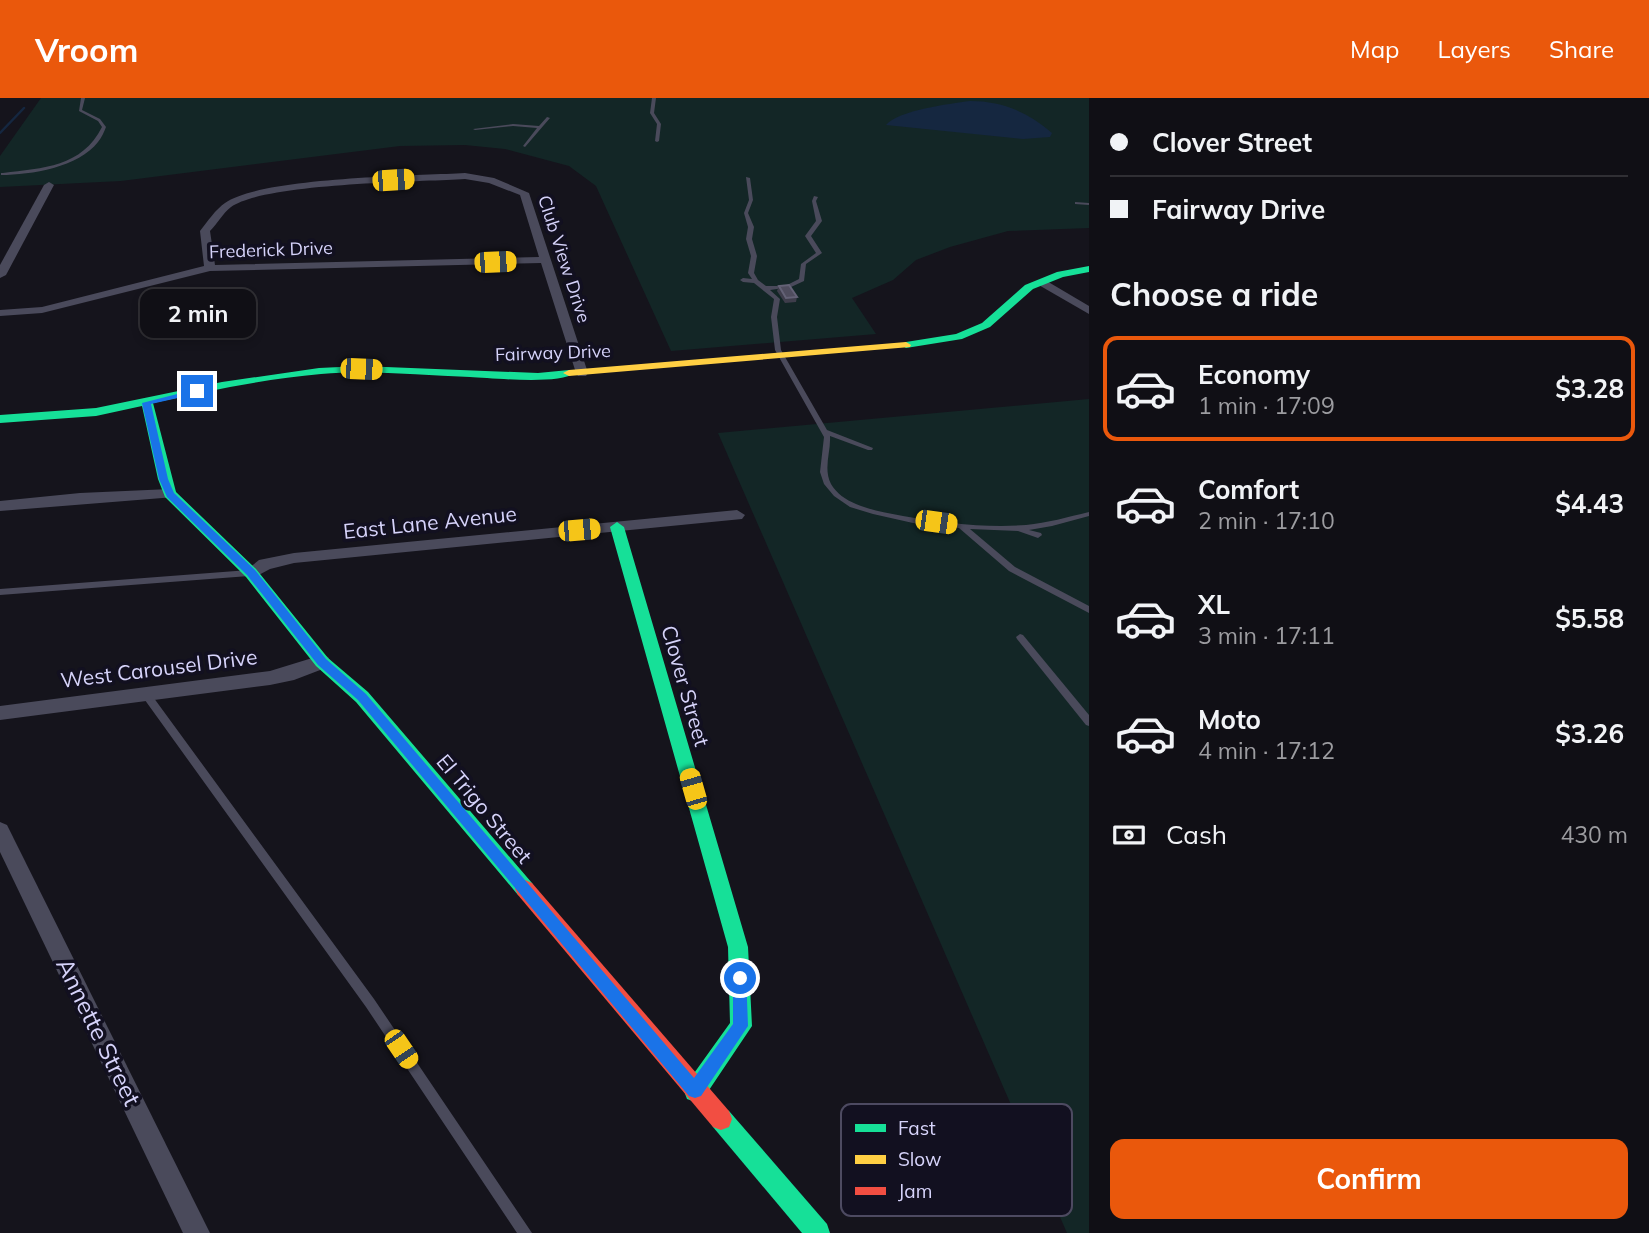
<!DOCTYPE html>
<meta charset="utf-8">
<style>
:root{--surface:#100f15;--page:#1e1d22;--text:#f1f3f6;--muted:#9c9ca0;--line:#302f34;--accent:#ea580c}
body{margin:0;font-family:Mulish,sans-serif;background:var(--page);color:var(--text);height:100vh;display:flex;flex-direction:column;font-size:26px;white-space:nowrap}
*{box-sizing:border-box;margin:0}
p{font-size:23px;color:var(--muted)}
.icon{flex:none;width:38px;height:38px;fill:none;stroke:currentColor;stroke-width:2;stroke-linecap:round;stroke-linejoin:round}
.map{position:relative;flex:1;overflow:hidden}
.side{display:flex;flex-direction:column;background:var(--surface);width:560px}
.side>*{flex:none}
.guide{display:grid;align-content:center;height:154px;padding:0 21px;background:var(--surface)}
.end{position:absolute;width:32px;height:32px;margin:-16px;border:9px solid #1a73e8;background:#fff;box-shadow:0 0 0 4px #fff}
.from{border-radius:50%}
.bubble{position:absolute;height:49px;border-radius:14px;background:var(--surface);box-shadow:0 4px 10px #0003,0 0 0 2px var(--line);font-size:23px;font-weight:700;line-height:49px;text-align:center}
.car{position:absolute;width:21px;height:42px;margin:-21px -10px;border-radius:9px;box-shadow:0 0 5px 2px #0007;background:linear-gradient(#f5c518 24%,#345 0 40%,#f5c518 0 76%,#345 0 86%,#f5c518 0)}
.guide b{display:flex;align-items:center;gap:24px;height:66px;font-size:26px}
.guide b+b{border-top:2px solid var(--line)}
.guide i{width:18px;height:18px;background:var(--text)}
ul{padding:0;list-style:none}
li{display:flex;align-items:center;gap:21px;height:105px;margin:0 14px 10px;padding:0 7px;border:4px solid transparent;border-radius:14px}
li div{flex:1}
li b{display:block;font-size:26px}
li em{font-style:normal;font-weight:700}
li.selected{border-color:var(--accent)}
li>.icon{width:63px;height:63px;stroke-width:1.5}
h2{padding:0 21px;font-size:32px;line-height:84px}
.pay{display:flex;align-items:center;gap:18px;height:77px;padding:0 21px;font-size:26px}
.pay p{margin-inline-start:auto}
.primary-button{display:flex;gap:14px;margin-top:auto;padding:14px 21px}
.primary-button a{flex:1;height:80px;border-radius:14px;background:var(--accent);color:#fff;font-size:28px;font-weight:700;line-height:80px;text-align:center}
header{display:flex;align-items:center;gap:42px;box-sizing:border-box;height:98px;padding:0 35px;background:var(--accent);color:#fff}
header strong{font-size:33px}
nav{display:flex;gap:38px;margin-inline-start:auto;font-size:24px}
main{display:flex;flex:1;min-height:0}
.map>svg:first-child{display:block}
.green{fill:#132626}
.water{fill:#152740}
.lines{fill:none;stroke-linecap:round;stroke-linejoin:round}
.stream{stroke:#152740;stroke-width:2.5}
.lane{fill:#4a4a5b;fill-rule:evenodd}
.street{fill:#4a4a5b;fill-rule:evenodd}
.fast{fill:#16e098;fill-rule:evenodd}
.slow{fill:#ffcf43;fill-rule:evenodd}
.jam{fill:#f24e42;fill-rule:evenodd}
.wall{fill:#3e3d4b}
.building{fill:#4f4d5e;stroke:#646276;stroke-width:2}
.route{fill:#1a73e8}
.labels{text-anchor:middle;stroke-width:7;stroke-linejoin:round;paint-order:stroke}
.far-street-label{font-size:18px;fill:#d6d3fa;stroke:#121020}
.street-label{font-size:21px;fill:#d6d3fa;stroke:#121020}
.near-street-label{font-size:24px;fill:#d6d3fa;stroke:#121020}
.key{fill:#121020;stroke:#4d4a61;stroke-width:2}
.key-label{font-size:19px;fill:#d6d3fa}
</style>
<header>
<strong>Vroom</strong>
<nav><a>Map</a><a>Layers</a><a>Share</a></nav>
</header>
<main>
<div class="map">
<svg width="1089" height="1135" viewBox="0 0 1089 1135">
<rect width="100%" height="100%" fill="#15141c"/>
<!-- green -->
<g class="green">
<polygon points="41,0 1089,0 1089,130 1008,133 950,149 916,162 893,182 852,200 876,236 671,253 596,88 569,68 505,51 465,47 400,48 121,83 0,89 0,58"/>
<polygon points="1089,301 1089,1135 1067,1135 718,335"/>
</g>
<!-- water -->
<path class="water" d="M970 3C1002 3 1028 14 1052 35L1050 39 1023 41 886 27C899 12 949 6 970 3Z"/>
<g class="lines">
<!-- stream -->
<polyline class="stream" points="0,35 24,10"/>
<!-- lane -->
<g class="lane">
<path d="M81 0H85L82 12 100 21 106 29C104 34 102 39 98 44 79 69 31 77 1 77V75H3C43 70 82 69 102 29L98 23 79 13Z"/>
<polygon points="652,0 656,0 654,15 661,26 659,43 657,44 655,43 657,26 650,15"/>
<polygon points="547,19 550,20 525,49 523,48 537,30 513,28 475,32 473,31 513,26 539,28"/>
<path d="M746 79 750 80 753 102 748 115 754 129 752 141 757 158 754 175 758 182 766 188H785L799 181 801 166 816 155 805 138 816 123 812 103 814 98 818 99 816 103 822 123 811 138 822 155 806 166 804 183 791 189 770 192 780 201 777 219 781 252 827 332 873 350 872 352H868L830 338C831 354 823 370 831 386 836 395 846 402 856 406 870 412 887 415 903 418 942 425 986 430 1026 427 1047 425 1068 419 1089 414V418L1052 428 1029 432 1041 435 1042 437 1038 440 1018 433 970 431 1015 469 1089 508V515L1009 473 959 430 913 425 873 416 850 409 834 398 824 386 820 374 824 339 775 252 771 219 774 201 754 185 743 184 740 182 743 180 752 181 748 175 751 158 746 141 748 129 744 115 749 102Z"/>
<polygon points="1075,104 1089,105 1089,107 1075,106"/>
<polygon points="249,472 253,475 249,478 0,497 0,491"/>
<polygon points="1020,536 1023,537 1089,617 1089,628 1086,627 1017,541 1016,539"/>
<polygon points="145,591 148,592 374,901 532,1135 517,1135 366,909 142,598 141,595 142,592"/>
</g>
<!-- street -->
<g class="street">
<path d="M465 75 494 80 529 95 588 275 586 278H578L576 275 541 165 210 173 42 215 0 218V212L42 209 204 168 200 133C207 124 216 111 225 105 262 79 414 78 465 75ZM465 81 489 85 520 97 539 159 215 167 210 133C217 126 223 115 231 109 264 85 418 84 465 81Z"/>
<polygon points="49,84 54,87 6,177 0,180 0,167 44,87"/>
<polygon points="1037,182 1045,182 1089,208 1089,216 1037,186"/>
<polygon points="170,391 175,393 177,396 175,399 0,413 0,403 80,395"/>
<polygon points="737,412 745,417 742,421 294,465 270,471 251,481 243,475 259,462 294,455"/>
<polygon points="322,557 328,559 331,564 328,569 294,582 270,587 0,622 0,608 270,573"/>
<polygon points="0,724 7,727 210,1135 183,1135 0,754"/>
</g>
<!-- fast -->
<g class="fast">
<polygon points="1089,168 1089,174 1063,179 1033,191 990,229 962,241 906,250 901,247 906,244 956,236 982,225 1025,187 1057,174"/>
<path d="M361 268 538 275 569 272 575 275C559 287 492 280 470 279 420 277 370 272 321 276 264 281 208 293 153 305L176 394 256 471 328 560 368 594 532 785 535 791 532 797 525 800 518 797 356 604 316 568 246 479 165 399 158 381 142 308 96 318 0 325V317L96 310 222 284 319 270Z"/>
<polygon points="617,424 624,429 748,849 752,928 703,1001 695,1004 687,1001 684,993 687,985 730,925 728,849 610,429"/>
<polygon points="721,1010 729,1013 827,1126 830,1135 802,1135 713,1029 710,1021 713,1013"/>
</g>
<!-- slow -->
<polygon class="slow" points="906,244 911,247 910,249 569,278 563,275 569,272"/>
<!-- jam -->
<polygon class="jam" points="525,782 532,785 729,1013 732,1021 729,1029 721,1032 713,1029 518,797 515,791 518,785"/>
</g>
<!-- wall -->
<polygon class="wall" points="779,188 797,199 796,204 785,205 777,193"/>
<!-- building -->
<polygon class="building" points="789,187 797,199 786,200 779,188"/>
<!-- route -->
<polygon class="route" points="197,291 200,295 151,306 168,381 174,395 255,472 326,561 366,596 694,980 733,926 733,880 735,875 740,873 746,875 748,928 701,998 695,1000 689,998 358,602 318,567 247,477 167,399 159,381 142,305"/>
<g class="labels">
<!-- far-street labels -->
<g class="far-street-label">
<text transform="translate(271 152) rotate(-2)" y="6">Frederick Drive</text>
<text transform="translate(564 161) rotate(72)" y="6">Club View Drive</text>
<text transform="translate(553 255) rotate(-2)" y="6">Fairway Drive</text>
</g>
<!-- street labels -->
<g class="street-label">
<text transform="translate(430 425) rotate(-6)" y="7">East Lane Avenue</text>
<text transform="translate(159 571) rotate(-7)" y="7">West Carousel Drive</text>
<text transform="translate(685 588) rotate(74)" y="7">Clover Street</text>
<text transform="translate(484 711) rotate(50)" y="7">El Trigo Street</text>
</g>
<!-- near-street labels -->
<g class="near-street-label">
<text transform="translate(98 934) rotate(64)" y="8">Annette Street</text>
</g>
</g>
<!-- legend -->
<rect x="841" y="1006" width="231" height="112" rx="10" class="key"/>
<rect x="855" y="1026" width="31" height="8" fill="#16e098"/>
<rect x="855" y="1057" width="31" height="9" fill="#ffcf43"/>
<rect x="855" y="1089" width="31" height="8" fill="#f24e42"/>
<g class="key-label">
<text x="898" y="1037">Fast</text>
<text x="898" y="1068">Slow</text>
<text x="898" y="1100">Jam</text>
</g>
</svg>
<i class="end from" style="left:740px;top:880px"></i>
<i class="end" style="left:197px;top:293px"></i>
<div class="bubble" style="left:140px;top:191px;width:116px">2 min</div>
<i class="car" style="left:393px;top:82px;rotate:86deg"></i>
<i class="car" style="left:495px;top:164px;rotate:88deg"></i>
<i class="car" style="left:361px;top:271px;rotate:92deg"></i>
<i class="car" style="left:936px;top:424px;rotate:98deg"></i>
<i class="car" style="left:579px;top:432px;rotate:85deg"></i>
<i class="car" style="left:693px;top:691px;rotate:344deg"></i>
<i class="car" style="left:401px;top:951px;rotate:146deg"></i>
</div>
<section class="side">
<div class="guide">
<b><i class="from"></i>Clover Street</b>
<b><i></i>Fairway Drive</b>
</div>
<h2>Choose a ride</h2>
<ul>
<li class="selected"><svg class="icon" aria-label="car" viewBox="0 0 24 24"><path d="M5 17H2v-5l4-1 3-4h7l3 4 3 1v5h-3M9 17h6M6 11h13"/><circle cx="7" cy="17" r="2"/><circle cx="17" cy="17" r="2"/></svg><div><b>Economy</b><p>1 min · 17:09</p></div><em>$3.28</em></li>
<li><svg class="icon" aria-label="car" viewBox="0 0 24 24"><path d="M5 17H2v-5l4-1 3-4h7l3 4 3 1v5h-3M9 17h6M6 11h13"/><circle cx="7" cy="17" r="2"/><circle cx="17" cy="17" r="2"/></svg><div><b>Comfort</b><p>2 min · 17:10</p></div><em>$4.43</em></li>
<li><svg class="icon" aria-label="car" viewBox="0 0 24 24"><path d="M5 17H2v-5l4-1 3-4h7l3 4 3 1v5h-3M9 17h6M6 11h13"/><circle cx="7" cy="17" r="2"/><circle cx="17" cy="17" r="2"/></svg><div><b>XL</b><p>3 min · 17:11</p></div><em>$5.58</em></li>
<li><svg class="icon" aria-label="car" viewBox="0 0 24 24"><path d="M5 17H2v-5l4-1 3-4h7l3 4 3 1v5h-3M9 17h6M6 11h13"/><circle cx="7" cy="17" r="2"/><circle cx="17" cy="17" r="2"/></svg><div><b>Moto</b><p>4 min · 17:12</p></div><em>$3.26</em></li>
</ul>
<div class="pay"><svg class="icon" aria-label="cash" viewBox="0 0 24 24"><path d="M3 7h18v10H3z"/><circle cx="12" cy="12" r="2"/></svg>Cash<p>430 m</p></div>
<div class="primary-button"><a>Confirm</a></div>
</section>
</main>
